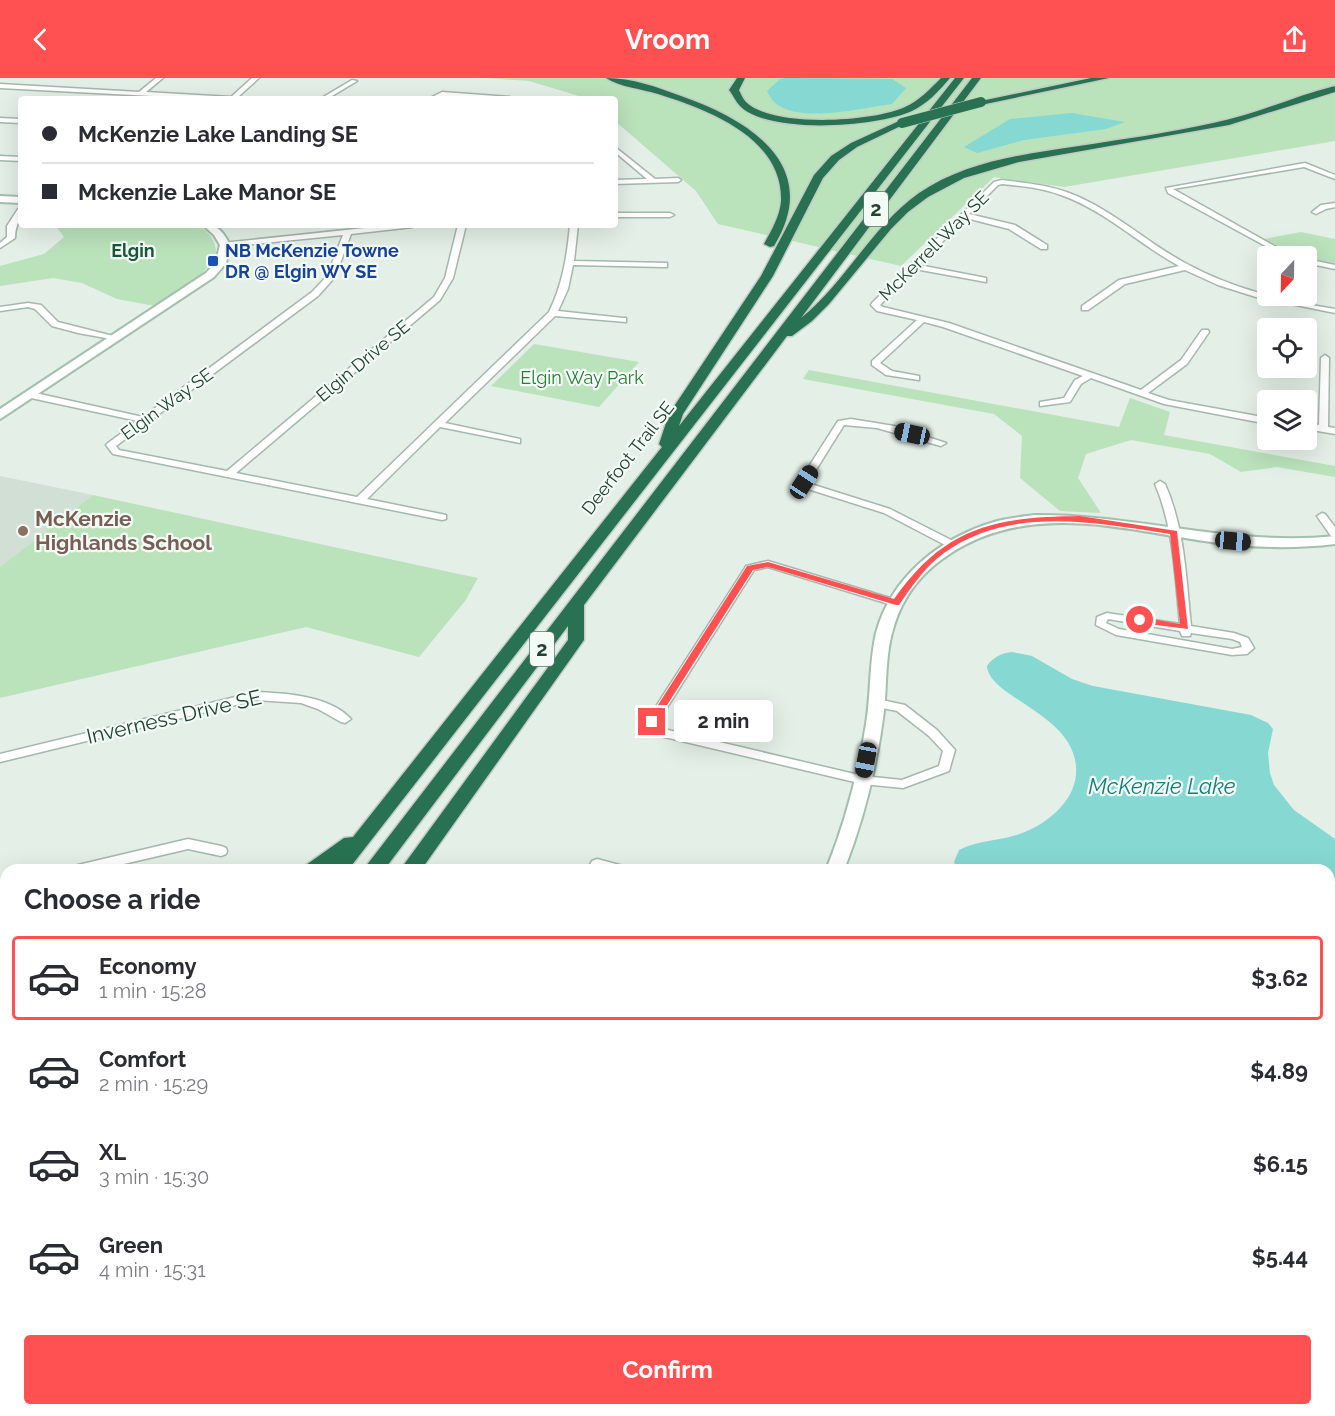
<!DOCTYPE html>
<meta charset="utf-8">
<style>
:root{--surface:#fff;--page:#f2f2f3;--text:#2b2b33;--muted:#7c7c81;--line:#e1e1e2;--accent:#ff5151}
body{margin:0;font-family:Raleway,sans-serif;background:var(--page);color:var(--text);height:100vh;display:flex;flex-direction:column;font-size:22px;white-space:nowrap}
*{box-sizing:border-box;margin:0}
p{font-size:20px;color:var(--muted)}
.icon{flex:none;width:33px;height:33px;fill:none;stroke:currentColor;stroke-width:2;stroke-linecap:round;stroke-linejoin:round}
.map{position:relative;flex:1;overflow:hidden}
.details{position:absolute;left:0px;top:786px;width:1335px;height:552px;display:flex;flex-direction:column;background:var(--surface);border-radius:18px 18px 0 0;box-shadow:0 6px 24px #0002}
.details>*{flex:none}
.hud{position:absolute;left:18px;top:18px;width:600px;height:132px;border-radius:6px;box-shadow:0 6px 24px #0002;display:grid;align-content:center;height:132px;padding:0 24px;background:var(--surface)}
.needle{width:39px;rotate:202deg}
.fabs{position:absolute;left:1257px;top:168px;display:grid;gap:12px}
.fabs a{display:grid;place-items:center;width:60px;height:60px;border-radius:6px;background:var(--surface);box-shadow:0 6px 24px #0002;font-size:30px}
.end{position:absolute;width:27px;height:27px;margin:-14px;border:8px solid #ff5151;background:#fff;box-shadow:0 0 0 3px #fff}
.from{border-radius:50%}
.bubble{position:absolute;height:42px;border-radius:6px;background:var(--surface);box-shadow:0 6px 24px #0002;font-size:20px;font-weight:700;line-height:42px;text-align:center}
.car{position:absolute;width:18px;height:36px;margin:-18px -9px;border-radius:8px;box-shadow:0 0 4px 2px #0007;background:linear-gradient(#222 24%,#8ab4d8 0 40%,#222 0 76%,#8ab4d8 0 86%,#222 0)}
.hud b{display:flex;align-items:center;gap:21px;height:57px;font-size:22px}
.hud b+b{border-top:2px solid var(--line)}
.hud i{width:15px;height:15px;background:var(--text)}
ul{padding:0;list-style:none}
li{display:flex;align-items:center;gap:18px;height:84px;margin:0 12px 9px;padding:0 12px;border:3px solid transparent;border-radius:6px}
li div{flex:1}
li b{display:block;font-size:22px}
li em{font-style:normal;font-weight:700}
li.on{border-color:var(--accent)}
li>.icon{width:54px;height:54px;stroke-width:1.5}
h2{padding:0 24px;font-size:27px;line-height:72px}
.primary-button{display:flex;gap:12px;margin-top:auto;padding:12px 24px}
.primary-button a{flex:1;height:69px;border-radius:6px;background:var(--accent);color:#fff;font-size:24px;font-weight:700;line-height:69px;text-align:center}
header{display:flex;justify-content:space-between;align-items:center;height:78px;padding:0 24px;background:var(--accent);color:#fff;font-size:27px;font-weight:700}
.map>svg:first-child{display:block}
.built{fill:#d1dfd5}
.green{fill:#bae2bb}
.water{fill:#85d9d2}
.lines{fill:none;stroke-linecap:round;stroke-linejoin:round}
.street-casing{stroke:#a5b8ad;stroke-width:3}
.secondary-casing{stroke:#a3bfae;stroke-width:4}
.highway-casing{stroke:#c1cac5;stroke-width:3}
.street{fill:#fff;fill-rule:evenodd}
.secondary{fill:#fff;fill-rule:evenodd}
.highway{fill:#287251;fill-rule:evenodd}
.highway-bridge-casing{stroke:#c1cac5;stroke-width:11;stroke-linecap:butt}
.highway-bridge{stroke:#287251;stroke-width:10}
.route{fill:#ff5151}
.transit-dot{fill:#1a4fb4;stroke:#f4faf6;stroke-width:2}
.education-dot{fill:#8d6e63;stroke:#f4faf6;stroke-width:2}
.labels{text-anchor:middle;stroke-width:4.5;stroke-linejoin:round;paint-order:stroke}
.far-street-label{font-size:18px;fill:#204231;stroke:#f4faf6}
.far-neighbourhood-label{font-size:18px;font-weight:bold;fill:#195739;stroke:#f4faf6}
.far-transit-label{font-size:18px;font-weight:bold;fill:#164399;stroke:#f4faf6;text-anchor:start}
.far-park-label{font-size:18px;fill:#257e32;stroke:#f4faf6}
.shield{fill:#f4faf6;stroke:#60796c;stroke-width:1.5}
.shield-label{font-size:20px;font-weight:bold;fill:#204231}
.education-label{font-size:21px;font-weight:bold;fill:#785e54;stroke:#f4faf6;text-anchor:start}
.street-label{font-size:21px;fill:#204231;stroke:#f4faf6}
.water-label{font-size:22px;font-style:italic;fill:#138078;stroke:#f4faf6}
</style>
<header><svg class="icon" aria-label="back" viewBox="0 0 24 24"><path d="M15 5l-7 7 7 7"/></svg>Vroom<svg class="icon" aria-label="share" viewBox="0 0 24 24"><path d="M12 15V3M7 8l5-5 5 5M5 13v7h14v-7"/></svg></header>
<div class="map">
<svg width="1335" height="1338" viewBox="0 0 1335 1338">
<rect width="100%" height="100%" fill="#e3efe7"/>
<!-- built -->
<polygon class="built" points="0,398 93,417 0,489"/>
<!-- green -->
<g class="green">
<polygon points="486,0 1335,0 1335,63 1064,109 994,99 901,188 718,146 696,113 615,43 615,21 589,21 529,3"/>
<path d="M58 147H197C210 154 217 164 216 179L199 199 155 228 117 221 82 205 53 200 0 208V188L44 176 64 159 56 148Z"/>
<polygon points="1301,154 1335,161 1335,187 1289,176 1264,161"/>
<polygon points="534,266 639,284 599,329 491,308"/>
<polygon points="809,292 1119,349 1130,320 1170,334 1164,357 1335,388 1335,399 1277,389 1241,394 1210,376 1131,362 1086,376 1078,400 1101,435 1060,433 1020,400 1022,358 994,336 803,301"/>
<polygon points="93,417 454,495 478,500 465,523 419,579 306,549 0,620 0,489"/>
</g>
<!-- water -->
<g class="water">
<path d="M787 0 892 1 906 10 892 26C861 30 800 46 775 25 772 22 769 17 767 13L780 1Z"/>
<polygon points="1072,35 1125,44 1106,51 1024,62 977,75 964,69 1010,41"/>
<path d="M1012 574 1032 578 1072 601 1093 608 1251 637 1268 645 1273 651 1268 675 1270 695 1274 707 1294 732 1335 761V949L1329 940V792H957L954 784 959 772C976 763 995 763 1013 758 1040 751 1073 728 1076 697 1081 637 989 621 987 588 993 579 1002 575 1012 574Z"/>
<polygon points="1335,1058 1335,1338 1295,1338 1298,1332 1329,1332 1329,1064"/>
<polygon points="797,1332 960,1332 965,1338 812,1338"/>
</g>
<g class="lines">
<defs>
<g id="street">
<polygon points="156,0 163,0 146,14 231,19 252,0 259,0 238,19 246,21 209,21 0,10 0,6 139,14"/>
<polygon points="352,2 357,3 327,21 320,21"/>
<polygon points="442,14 510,19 513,21 443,18 436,21 428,21"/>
<polygon points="0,40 21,41 21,45 0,44"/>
<polygon points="615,69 655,101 678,100 681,102 678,104 615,106 615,102 647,101 615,74"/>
<polygon points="0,78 21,79 21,83 0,82"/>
<polygon points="1305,85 1335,97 1335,101 1304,89 1173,111 1292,178 1284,178 1168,115 1166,110"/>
<path d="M1002 102C1025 105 1048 107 1069 115 1112 131 1147 165 1187 186 1233 211 1284 223 1335 231V235L1256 219 1218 207 1185 192 1125 206 1088 232H1082V228L1119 202 1179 188C1139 166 1104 132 1061 117 1042 110 1022 108 1002 106L998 107 969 136 1015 147 1047 167V171H1041L1009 151 966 140 919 187 986 200V204L915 191 880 227 883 229 949 245 1141 312 1181 282 1202 252H1208L1209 254 1187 286 1148 315 1169 322 1268 340V346L1164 326 1091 300 1081 306 1070 324 1040 328V324L1064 320 1075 302 1083 298 943 249 924 244 880 285 892 293 919 298V302L886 297 872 287V283L917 242 877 233 871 227 872 225 994 104Z"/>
<polygon points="1335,125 1335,129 1326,131 1316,136 1312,134 1321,127"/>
<path d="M18 131H21C21 143 15 146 15 160L0 170V165L7 159V148Z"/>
<polygon points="615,135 670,135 674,137 670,139 615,139"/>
<path d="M393 147H417L413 149 351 156 335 199 318 218 116 368 119 372 227 393 434 219 445 200 458 147H466L453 200 440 222 236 395 357 419 549 234C563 205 567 178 570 147H578L574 183 667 185V189H664L573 187 568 211 558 233 623 240H626V244L555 238 445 345 520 361V365L440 349 367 421 446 437V441L442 442 113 376 106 367 108 365 138 343 31 320 27 317 31 314 143 339 312 214 327 198 343 157 225 169 221 167 222 165Z"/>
<polygon points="1306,181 1335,187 1335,191 1306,185"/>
<polygon points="28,225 41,227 58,244 121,260 117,262 78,255 52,248 35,231 28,229 0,233 0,229"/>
<polygon points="1325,277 1329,280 1328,349 1335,350 1335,356 1306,351 1306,345 1319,347 1321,280"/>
<polygon points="851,341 894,348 946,365 941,368 877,350 844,347 809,403 814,407 890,431 955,464 955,468 947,468 884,435 808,411 799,404 838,343"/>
<path d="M1160 403 1165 406C1185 451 1186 500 1191 548L1234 555 1248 560 1254 570 1247 576 1232 577 1116 557 1096 547 1097 539 1107 535 1180 546C1175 499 1174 450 1155 406ZM1108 541 1180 553 1182 558H1190L1191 555 1232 561 1240 564 1242 569 1232 571 1119 551 1106 545Z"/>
<polygon points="1322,435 1325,436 1335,449 1335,459 1331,458 1317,438"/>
<polygon points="768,483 900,523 901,525 900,527 892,527 768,489 754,492 658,644 664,651 863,698 902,702 939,688 943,673 929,658 897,633 873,628 871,625 873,622 877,621 905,627 937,652 955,672 949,693 903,710 863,706 656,657 646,644 745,490 746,488"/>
<path d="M256 614C285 615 330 618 351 641L345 645 341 644 318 631 301 625 256 622 0 684V676Z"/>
<polygon points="188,761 221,768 226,770 227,773 226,776 221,778 188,771 98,792 71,792 73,789 78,787"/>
<polygon points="597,781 627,789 629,792 587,792 592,783"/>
<polygon points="6,806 6,816 0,818 0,808"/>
<polygon points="0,832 6,836 6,887 0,884"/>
</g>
<g id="secondary">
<polygon points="0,118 21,119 21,125 0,124"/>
<path d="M203 147C219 147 223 154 230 167L226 185 214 199 0 341V331L206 195 216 184 220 167 214 157Z"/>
<path d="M1035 437C1136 436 1234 469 1335 458V466C1302 470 1268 470 1235 467 1138 457 1036 418 948 477 922 494 903 518 894 548 885 575 887 605 884 633 877 688 864 741 844 792H826C845 745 858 696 866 646 871 616 869 585 876 555 891 499 940 460 994 444 1007 440 1021 439 1035 437Z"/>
<polygon points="503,1332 528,1332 526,1338 501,1338"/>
</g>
<g id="highway">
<path d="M606 0C632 0 657 9 681 18 750 42 823 88 774 168L770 169 764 166C771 153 780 138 781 123 783 60 709 32 658 16 642 11 619 9 606 0Z"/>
<path d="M737 0H745L739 12C741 16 743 21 746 24 772 50 873 44 905 29 919 23 930 11 941 0H950C940 12 927 26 912 33 877 49 769 57 740 28 736 24 733 17 729 12Z"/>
<polygon points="955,0 964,0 348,792 303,792 306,787 344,760 353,759 662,369 659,366 669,336 761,198 814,97 831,78 851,65 899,43 907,45 857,69 839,82 823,100 773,198 683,336 679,348"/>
<path d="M972 0H981L801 240C846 204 871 149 919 115 966 83 1025 76 1079 68 1124 61 1169 55 1213 45 1255 37 1294 18 1335 8V14L1229 47 1019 84 964 100 928 119 908 134 891 151 829 226 812 243 792 258H787L584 527V562L421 792H400L568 562V548L384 792H363Z"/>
<polygon points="1091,0 1109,0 981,27 976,24"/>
<polygon points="6,1114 6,1140 0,1142 0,1116"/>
<polygon points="6,1200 6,1230 0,1232 0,1203"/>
<polygon points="6,1260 6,1291 0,1294 0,1263"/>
<polygon points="20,1332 49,1332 46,1338 17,1338"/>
</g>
</defs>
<!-- street casing -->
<use href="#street" class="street-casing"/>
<!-- secondary casing -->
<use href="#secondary" class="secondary-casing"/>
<!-- highway casing -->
<use href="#highway" class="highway-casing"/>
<!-- street -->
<use href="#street" class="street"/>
<!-- secondary -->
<use href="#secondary" class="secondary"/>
<!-- highway -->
<use href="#highway" class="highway"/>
<defs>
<polyline id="highway-bridge" points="902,45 981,24"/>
</defs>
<!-- highway-bridge casing -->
<use href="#highway-bridge" class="highway-bridge-casing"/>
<!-- highway-bridge -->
<use href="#highway-bridge" class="highway-bridge"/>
</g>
<!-- route -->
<path class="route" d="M1080 438 1177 453 1188 551 1140 545 1135 542 1140 539 1180 546 1170 456C1095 445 1011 427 944 475 925 489 912 508 899 527H896L768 489 753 492 655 646 647 644 747 488 768 484 894 521C945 449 994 439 1080 438Z"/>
<!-- markers -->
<rect class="transit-dot" x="207" y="177" width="12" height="12" rx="3"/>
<circle class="education-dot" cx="23" cy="453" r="6"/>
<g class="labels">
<!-- far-street labels -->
<g class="far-street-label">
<text transform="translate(934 168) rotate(-45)" y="6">McKerrell Way SE</text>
<text transform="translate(363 283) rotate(-40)" y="6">Elgin Drive SE</text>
<text transform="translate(167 326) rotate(-36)" y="6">Elgin Way SE</text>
<text transform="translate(628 380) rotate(-52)" y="6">Deerfoot Trail SE</text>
</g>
<!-- far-neighbourhood labels -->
<g class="far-neighbourhood-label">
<text x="133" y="179">Elgin</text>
</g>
<!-- far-transit labels -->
<g class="far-transit-label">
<text x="225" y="179">NB McKenzie Towne<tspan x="225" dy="21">DR @ Elgin WY SE</tspan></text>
</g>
<!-- far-park labels -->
<g class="far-park-label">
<text x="582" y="306">Elgin Way Park</text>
</g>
<!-- shield labels -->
<g class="shield">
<rect x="864" y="114" width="24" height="34" rx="4.5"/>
<rect x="530" y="554" width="24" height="34" rx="4.5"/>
</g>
<g class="shield-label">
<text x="876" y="138">2</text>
<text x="542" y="578">2</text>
</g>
<!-- education labels -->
<g class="education-label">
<text x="35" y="448">McKenzie<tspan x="35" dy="24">Highlands School</tspan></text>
</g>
<!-- street labels -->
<g class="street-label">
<text transform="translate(174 639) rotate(-13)" y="7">Inverness Drive SE</text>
</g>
<!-- water labels -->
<g class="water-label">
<text x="1162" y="716">McKenzie Lake</text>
</g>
</g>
</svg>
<div class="fabs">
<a><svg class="needle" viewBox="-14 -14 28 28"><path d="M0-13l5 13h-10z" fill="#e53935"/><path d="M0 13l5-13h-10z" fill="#7c7c81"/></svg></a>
<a><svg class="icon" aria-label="locate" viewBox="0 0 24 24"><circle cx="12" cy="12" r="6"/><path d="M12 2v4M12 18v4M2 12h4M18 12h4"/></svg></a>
<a><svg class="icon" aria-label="layers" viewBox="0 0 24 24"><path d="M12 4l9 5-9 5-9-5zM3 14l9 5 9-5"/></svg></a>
</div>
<i class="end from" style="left:1140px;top:542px"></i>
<i class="end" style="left:652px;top:644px"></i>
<div class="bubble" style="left:674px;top:622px;width:99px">2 min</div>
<i class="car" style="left:912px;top:356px;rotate:282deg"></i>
<i class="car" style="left:804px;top:404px;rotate:33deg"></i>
<i class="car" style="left:1233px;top:463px;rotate:95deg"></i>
<i class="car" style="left:866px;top:682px;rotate:191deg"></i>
<div class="hud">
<b><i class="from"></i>McKenzie Lake Landing SE</b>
<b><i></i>Mckenzie Lake Manor SE</b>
</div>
<section class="details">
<h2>Choose a ride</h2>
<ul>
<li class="on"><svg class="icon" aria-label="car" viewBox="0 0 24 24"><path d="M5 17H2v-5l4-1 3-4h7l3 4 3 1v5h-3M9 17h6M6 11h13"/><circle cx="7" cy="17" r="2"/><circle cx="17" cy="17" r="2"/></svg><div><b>Economy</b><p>1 min · 15:28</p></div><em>$3.62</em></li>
<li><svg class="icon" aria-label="car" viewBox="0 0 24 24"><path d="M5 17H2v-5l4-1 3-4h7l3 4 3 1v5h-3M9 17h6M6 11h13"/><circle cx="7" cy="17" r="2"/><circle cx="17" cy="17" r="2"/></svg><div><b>Comfort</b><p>2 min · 15:29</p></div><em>$4.89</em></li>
<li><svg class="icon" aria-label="car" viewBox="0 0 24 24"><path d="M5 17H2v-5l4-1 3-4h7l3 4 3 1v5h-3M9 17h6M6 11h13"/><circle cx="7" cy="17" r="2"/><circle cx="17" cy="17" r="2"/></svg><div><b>XL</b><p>3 min · 15:30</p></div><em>$6.15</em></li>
<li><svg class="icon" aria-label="car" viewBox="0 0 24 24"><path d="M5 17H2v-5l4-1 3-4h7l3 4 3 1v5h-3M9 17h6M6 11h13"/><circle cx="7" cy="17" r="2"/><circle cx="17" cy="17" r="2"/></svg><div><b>Green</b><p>4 min · 15:31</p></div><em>$5.44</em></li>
</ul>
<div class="primary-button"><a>Confirm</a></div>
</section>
</div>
